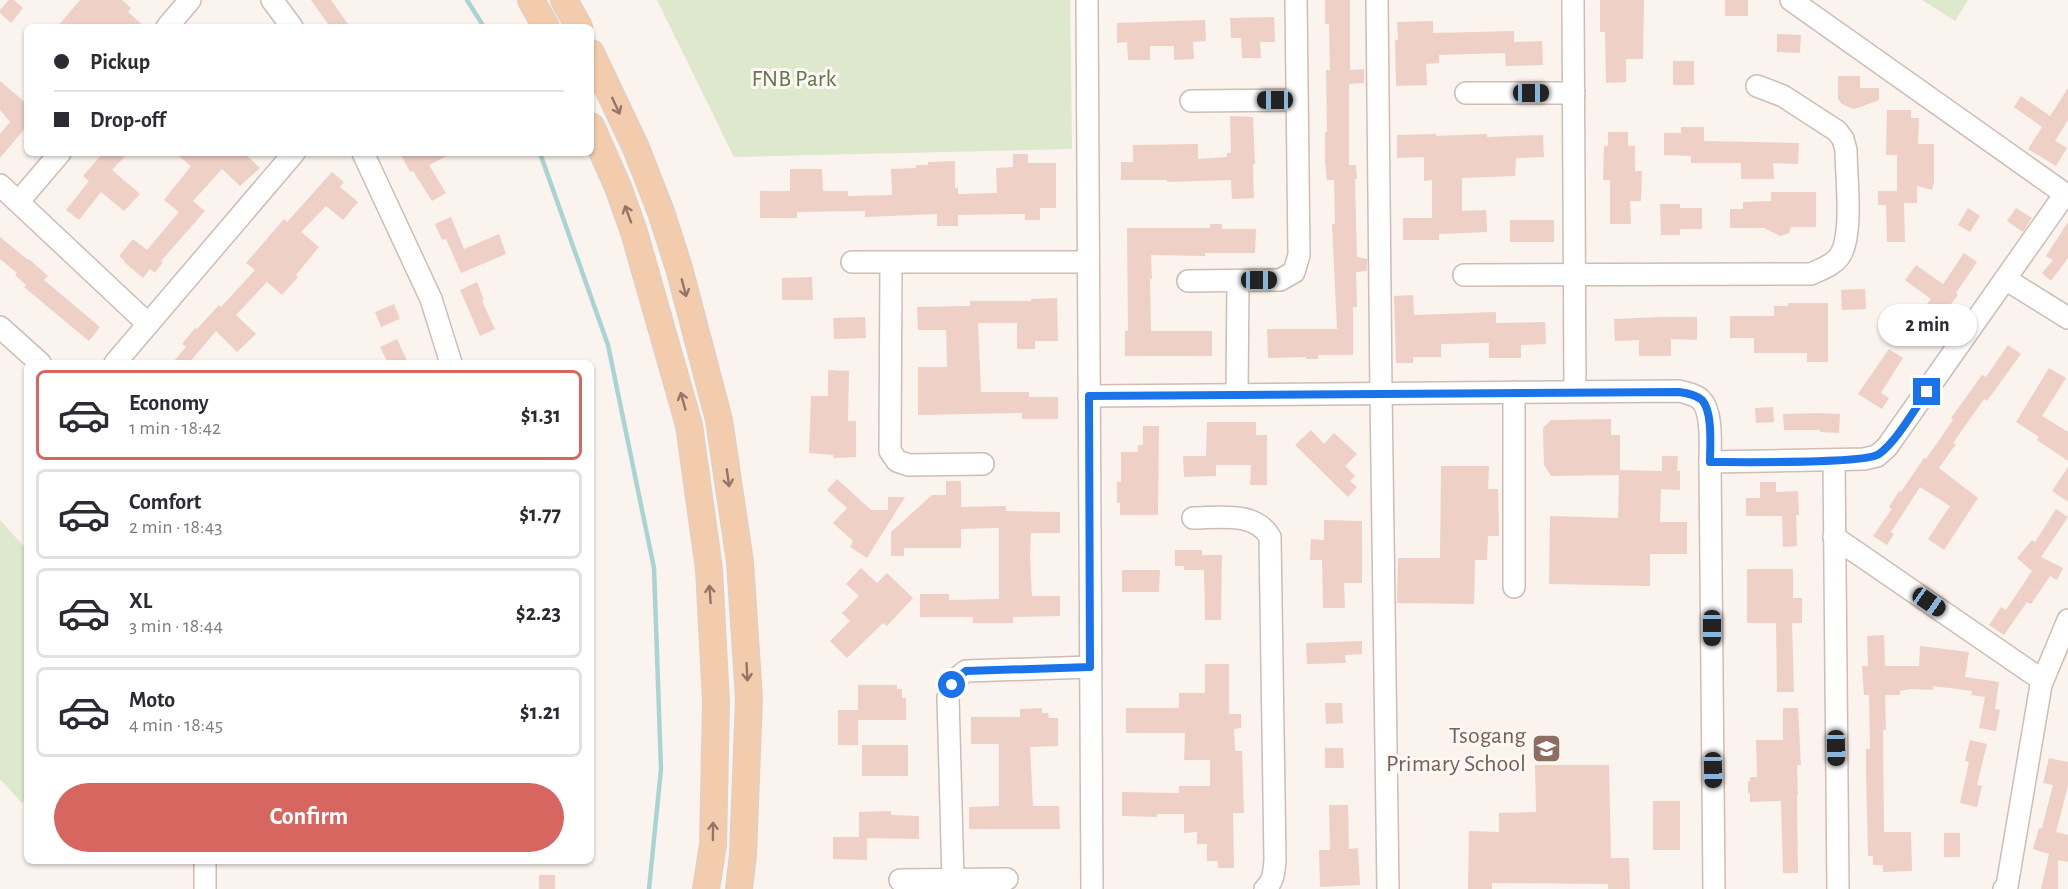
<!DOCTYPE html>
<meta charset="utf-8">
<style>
:root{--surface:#fff;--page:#f2f2f3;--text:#2b2b33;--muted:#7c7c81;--line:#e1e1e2;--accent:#d76560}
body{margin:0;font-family:"Alegreya Sans",sans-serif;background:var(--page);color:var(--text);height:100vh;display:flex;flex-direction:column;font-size:22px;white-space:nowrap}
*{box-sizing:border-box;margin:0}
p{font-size:20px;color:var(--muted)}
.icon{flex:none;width:33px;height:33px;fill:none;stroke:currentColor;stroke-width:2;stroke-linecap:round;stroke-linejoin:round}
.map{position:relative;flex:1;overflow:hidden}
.panel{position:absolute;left:24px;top:360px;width:570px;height:504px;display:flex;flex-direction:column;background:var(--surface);border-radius:9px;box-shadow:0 2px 4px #0004}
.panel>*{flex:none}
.hud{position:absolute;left:24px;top:24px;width:570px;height:132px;border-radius:9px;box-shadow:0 2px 4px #0004;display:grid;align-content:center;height:132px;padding:0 30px;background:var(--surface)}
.end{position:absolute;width:27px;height:27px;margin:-14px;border:8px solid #1a73e8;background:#fff;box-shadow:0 0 0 3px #fff}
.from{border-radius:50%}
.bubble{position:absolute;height:42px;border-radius:21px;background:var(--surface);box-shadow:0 2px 4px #0004;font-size:20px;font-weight:700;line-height:42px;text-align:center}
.car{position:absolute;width:18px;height:36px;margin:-18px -9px;border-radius:8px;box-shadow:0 0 4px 2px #0007;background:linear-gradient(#222 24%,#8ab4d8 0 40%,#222 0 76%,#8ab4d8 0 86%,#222 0)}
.hud b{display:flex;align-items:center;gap:21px;height:57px;font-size:22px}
.hud b+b{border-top:2px solid var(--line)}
.hud i{width:15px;height:15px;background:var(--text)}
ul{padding:10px 0 0;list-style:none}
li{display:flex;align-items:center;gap:18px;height:90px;margin:0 12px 9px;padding:0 18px;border:3px solid var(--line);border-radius:9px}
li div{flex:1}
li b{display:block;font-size:22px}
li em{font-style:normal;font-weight:700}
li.active{border-color:var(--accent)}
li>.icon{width:54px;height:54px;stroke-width:1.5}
.button{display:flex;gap:12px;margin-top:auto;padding:12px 30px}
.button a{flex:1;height:69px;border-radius:36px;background:var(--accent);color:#fff;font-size:24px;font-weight:700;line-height:69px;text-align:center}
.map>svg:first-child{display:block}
.green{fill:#dde8cc}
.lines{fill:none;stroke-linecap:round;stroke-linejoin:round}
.stream{stroke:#aad4d3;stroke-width:4.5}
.building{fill:#eed0c7}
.minor-casing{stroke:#cfbcb5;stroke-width:24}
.major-casing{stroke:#d8d0ce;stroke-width:28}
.minor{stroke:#fff;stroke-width:21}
.major{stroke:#f2ccad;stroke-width:26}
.oneway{stroke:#947568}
.route{stroke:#1a73e8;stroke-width:8}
.labels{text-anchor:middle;stroke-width:6;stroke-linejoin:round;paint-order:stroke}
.park-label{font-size:24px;fill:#60794b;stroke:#fef8f4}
.education-label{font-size:24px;fill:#785e54;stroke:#fef8f4;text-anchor:end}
</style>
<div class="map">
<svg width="2068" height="889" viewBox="0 0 2068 889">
<rect width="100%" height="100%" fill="#fbf3ed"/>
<!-- green -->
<g class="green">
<polygon points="657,0 1070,0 1072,149 734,157"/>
<polygon points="1922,0 1968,0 1955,21"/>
<polygon points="0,520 27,550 27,799 22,803 0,779"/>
</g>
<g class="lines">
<!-- stream -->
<g class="stream">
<polyline points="467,0 484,27"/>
<polyline points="540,153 608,345 654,568 661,769 649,889"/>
</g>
</g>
<!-- building -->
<g class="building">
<polygon points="9,0 14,0 23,8 11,23 0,13 0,10"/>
<polygon points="80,0 122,0 131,8 128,12 145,27 57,27"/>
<polygon points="311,0 331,0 350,27 330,27"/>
<polygon points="1325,0 1350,0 1350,70 1364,69 1364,83 1349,84 1349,165 1356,165 1357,179 1355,179 1357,257 1367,259 1367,271 1356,272 1357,307 1353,307 1353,355 1318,355 1318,359 1306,359 1306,357 1268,358 1267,329 1337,329 1332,224 1335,224 1334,180 1327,180 1325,162 1325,132 1327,132 1326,70 1330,70 1329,24 1325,24"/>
<polygon points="1600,0 1644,0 1643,59 1626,59 1626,82 1606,83 1605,32 1600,32"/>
<rect x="1725" y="0" width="23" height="16"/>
<polygon points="1274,17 1275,42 1260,42 1261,58 1242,58 1241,38 1231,38 1230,18"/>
<polygon points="1205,20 1206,41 1193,42 1194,59 1174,60 1174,46 1150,46 1150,60 1128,60 1127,42 1117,43 1117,23"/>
<polygon points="1433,21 1433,33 1514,31 1514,42 1542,41 1543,65 1506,66 1505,53 1439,55 1439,63 1426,64 1427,85 1396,86 1395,40 1398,40 1397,22"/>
<polygon points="1777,34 1801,35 1800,53 1777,52"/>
<rect x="1673" y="61" width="21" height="24"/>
<polygon points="1838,76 1860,76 1860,88 1879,88 1879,100 1858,108 1853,109 1842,104 1838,99"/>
<polygon points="0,81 27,104 27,126 0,158 0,134 10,122 0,110"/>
<polygon points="2068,88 2068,120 2055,141 2067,148 2056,166 2028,149 2042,127 2014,107 2021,96 2050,116"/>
<polygon points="1887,110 1911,110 1911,118 1919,118 1918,144 1934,144 1934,182 1932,190 1917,186 1917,203 1904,203 1905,242 1887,242 1886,205 1878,205 1878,191 1897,191 1897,155 1886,155"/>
<polygon points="1230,116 1253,117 1255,164 1253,164 1254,198 1232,199 1231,180 1167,182 1167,180 1121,180 1121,162 1133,162 1133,145 1198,144 1198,159 1227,157 1227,153 1231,153"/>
<polygon points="1681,127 1704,127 1704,141 1799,143 1798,164 1773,163 1774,179 1741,179 1741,163 1691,163 1691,156 1664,155 1664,133 1681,133"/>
<polygon points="1608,132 1628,132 1628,146 1635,146 1635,171 1642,171 1641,201 1630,201 1631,224 1610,224 1610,180 1603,180 1604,146 1608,146"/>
<polygon points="1436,134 1436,136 1487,134 1487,137 1543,135 1544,157 1516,158 1515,176 1462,178 1462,211 1486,210 1487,232 1439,234 1439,240 1403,240 1403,218 1432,218 1432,180 1424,181 1424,157 1397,158 1397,135"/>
<polygon points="103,153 128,153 112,170 140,194 124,211 101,192 79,220 66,210 89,181 83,176"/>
<polygon points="175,153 244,153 260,168 240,186 222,169 193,201 205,211 161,261 163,262 155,273 150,269 143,278 124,262 125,261 119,256 133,239 147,250 179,212 164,200 191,166"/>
<polygon points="400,153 453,153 429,165 446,193 432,201 413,171 410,172"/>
<polygon points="1013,154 1028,154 1028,163 1056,163 1056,208 1040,208 1040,220 1025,220 1025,214 958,215 958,226 937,226 937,214 865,217 865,211 797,212 797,218 760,218 760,191 790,191 790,169 822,169 823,191 848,191 848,196 892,195 891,169 916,168 916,165 928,165 928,162 955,161 955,188 958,188 958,194 997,193 996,168 1013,167"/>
<polygon points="332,172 344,182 340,187 358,202 343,220 326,206 301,232 319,247 296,275 298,277 282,295 267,282 236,315 256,334 237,352 216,331 189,363 172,363 186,347 182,344 195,328 197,329 219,305 221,307 255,270 246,263 284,219 287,222"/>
<polygon points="1771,192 1816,192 1816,227 1791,227 1789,233 1780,236 1764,228 1730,228 1730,209 1743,209 1743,202 1771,201"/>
<polygon points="1660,204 1680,204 1680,208 1702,208 1702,229 1680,229 1680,235 1661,235"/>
<polygon points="1968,208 1980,216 1970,232 1958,225"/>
<polygon points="2016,208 2032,218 2023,232 2007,221"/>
<polygon points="451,217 464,249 499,234 506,254 461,273 446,239 442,240 435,224"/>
<rect x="1510" y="220" width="44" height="22"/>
<polygon points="2068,222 2068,258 2051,281 2042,273 2053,260 2046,256"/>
<polygon points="1210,224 1222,224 1222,229 1256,229 1255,253 1205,253 1205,256 1151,255 1152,279 1150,279 1151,331 1212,331 1212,356 1125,356 1125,331 1128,331 1127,228 1210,228"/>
<polygon points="0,237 28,260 29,259 48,276 44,280 100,327 89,341 24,287 26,285 15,275 17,273 0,259"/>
<polygon points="1964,253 1977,262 1956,293 1958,295 1922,341 1907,329 1931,299 1905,280 1916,265 1943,284"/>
<polygon points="812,277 813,300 782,300 782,278"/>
<polygon points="477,282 484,300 482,301 495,329 480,336 460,290"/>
<polygon points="1865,289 1866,309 1842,310 1841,290"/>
<polygon points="1413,295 1414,315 1496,312 1496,323 1545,322 1546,344 1521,345 1521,358 1489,358 1489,343 1441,344 1441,357 1413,357 1413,363 1396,363 1394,296"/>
<polygon points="1057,298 1058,341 1035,341 1035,349 1017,349 1017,323 978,323 981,392 1029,392 1029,397 1058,397 1058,419 1022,419 1022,413 918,415 918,367 947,367 946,330 918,330 917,307 970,306 970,301 1031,301 1031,299"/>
<polygon points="1788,303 1828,303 1828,362 1807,362 1807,353 1754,353 1754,338 1730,338 1730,316 1774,316 1774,306 1788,306"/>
<polygon points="394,304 400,319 381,327 375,312"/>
<polygon points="865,317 866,338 834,339 833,318"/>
<polygon points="1661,317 1697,317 1697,340 1671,339 1671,356 1639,356 1639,340 1615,341 1614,319"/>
<polygon points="397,339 408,363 388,363 380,347"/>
<polygon points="2008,345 2021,354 1987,401 1984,399 1953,443 1956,444 1939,468 1978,498 1944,550 1928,539 1950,506 1920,487 1891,532 1894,534 1887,545 1873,536 1892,509 1889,507 1899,491 1901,492 1924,458 1926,459 1953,420 1951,418 1982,375 1986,377"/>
<polygon points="1889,349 1903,358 1881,393 1889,398 1882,409 1858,394"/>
<polygon points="2049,368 2066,378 2042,416 2068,432 2068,461 2037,440 2039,437 2016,422"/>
<polygon points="828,370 849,371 848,421 856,421 856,457 834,458 833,455 809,453 811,396 828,396"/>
<polygon points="1773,407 1774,422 1756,423 1755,408"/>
<polygon points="1817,413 1840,414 1839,433 1820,432 1820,430 1784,430 1783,414"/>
<polygon points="1611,419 1611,435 1620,435 1620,470 1662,471 1662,456 1678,456 1677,471 1680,471 1680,490 1661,489 1660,522 1687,522 1687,554 1650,554 1650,586 1549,584 1550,516 1618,518 1619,475 1551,476 1544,465 1543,428 1551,420"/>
<polygon points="1207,422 1256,422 1256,435 1267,435 1267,485 1250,485 1251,465 1216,465 1216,476 1184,477 1183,456 1206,456"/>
<polygon points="1143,426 1159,426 1158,515 1120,515 1120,503 1117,503 1117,482 1121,482 1121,452 1138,452 1138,445 1143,445"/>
<polygon points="1311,430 1324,444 1334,433 1357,454 1345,466 1355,476 1350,481 1357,487 1348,497 1295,445"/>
<polygon points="1441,466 1489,466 1488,489 1498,489 1499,536 1488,536 1487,560 1475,560 1474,604 1397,603 1398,558 1440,558"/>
<polygon points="2068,467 2068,502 2052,491"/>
<polygon points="837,479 871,510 888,510 888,497 905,497 867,558 850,547 853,541 833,523 847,508 827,490"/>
<polygon points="946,481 961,481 961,507 1006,506 1006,511 1060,512 1060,533 1031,533 1030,556 1032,596 1060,596 1060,616 1013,617 1013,623 973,623 973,617 920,617 920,594 949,594 949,600 999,599 999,528 961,529 961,548 904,548 904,556 891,556 891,532 932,495 946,495"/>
<polygon points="1760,482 1776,482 1776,492 1798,491 1799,515 1796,515 1797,546 1783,547 1782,516 1746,516 1746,498 1760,498"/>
<polygon points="2056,509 2068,517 2041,557 2063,568 2057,580 2050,576 2031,604 2027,602 2004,635 1989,625 2001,607 2006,610 2032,571 2017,558 2032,540 2035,542"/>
<polygon points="1324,520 1362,521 1362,583 1344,583 1345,608 1323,608 1322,560 1310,560 1311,539 1324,540"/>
<polygon points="1175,550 1202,550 1202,555 1222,555 1221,620 1205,620 1204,570 1184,570 1184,566 1175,566"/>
<polygon points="861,568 877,583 887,573 913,598 887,626 883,623 847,658 830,641 850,621 842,613 859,596 846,584"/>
<polygon points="1747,569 1793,569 1793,598 1802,598 1802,623 1792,623 1794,692 1777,692 1776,623 1747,623"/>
<polygon points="1122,570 1160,570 1159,592 1122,592"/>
<polygon points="1884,635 1885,666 1919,666 1920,646 1969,652 1965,677 1999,682 1995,709 2000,710 1996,731 1979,728 1985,697 1971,695 1972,691 1933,686 1933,690 1910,689 1900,691 1900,695 1885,695 1886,730 1883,730 1884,832 1911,832 1912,871 1883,872 1883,865 1873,865 1873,856 1868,856 1866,776 1866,749 1870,749 1869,695 1864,695 1862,666 1868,666 1867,636"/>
<polygon points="1362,641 1362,654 1345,655 1346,663 1307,664 1306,643"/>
<polygon points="1205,664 1229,664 1229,714 1241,714 1241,728 1234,729 1235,751 1242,751 1244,813 1233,813 1234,868 1218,868 1218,861 1207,861 1207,844 1197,844 1197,832 1184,833 1184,814 1157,814 1157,817 1122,816 1122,792 1179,793 1179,786 1210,786 1210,760 1184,760 1185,733 1126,733 1126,708 1179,708 1179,693 1205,693"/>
<polygon points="858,685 897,685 897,689 902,689 902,698 906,698 906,720 858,720 858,745 838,745 838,710 858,710"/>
<polygon points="1325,703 1342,703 1343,723 1326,724"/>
<polygon points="1042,708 1042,713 1048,713 1049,718 1058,718 1058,746 1030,747 1033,806 1059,806 1060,829 969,829 969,807 999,806 999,744 971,744 971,717 1020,717 1020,709"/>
<polygon points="1783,708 1798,708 1801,765 1797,765 1798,795 1797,795 1798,873 1783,873 1781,801 1750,802 1750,793 1748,793 1748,781 1750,781 1750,777 1757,777 1756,740 1783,740"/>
<polygon points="1970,740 1987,744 1977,785 1982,786 1977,807 1960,803 1969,762 1965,761"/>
<rect x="862" y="745" width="46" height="31"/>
<polygon points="1325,748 1343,748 1344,768 1325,768"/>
<polygon points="2049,758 2068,762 2068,786 2056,832 2068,835 2068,862 2058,860 2058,889 2041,889 2049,854 2033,849 2039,828 2042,828 2053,785 2043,783"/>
<polygon points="1535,765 1609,765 1611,858 1629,858 1630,889 1608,889 1608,884 1492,883 1492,889 1468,889 1469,831 1499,832 1499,813 1536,812"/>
<rect x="1653" y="801" width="27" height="49"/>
<polygon points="1329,805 1348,805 1349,849 1358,848 1360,885 1320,887 1319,850 1330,850"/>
<polygon points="891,811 891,815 919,816 919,839 867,838 867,860 833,859 833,837 859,837 859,812"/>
<rect x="1944" y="833" width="16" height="24"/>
<rect x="539" y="875" width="16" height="14"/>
</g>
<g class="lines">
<defs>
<g id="minor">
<polyline points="272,0 292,27"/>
<polyline points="1087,0 1092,889"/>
<polyline points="1377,0 1381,393 1388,889"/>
<polyline points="1573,0 1575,391"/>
<polyline points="1791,0 2068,196"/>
<polyline points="167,27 190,0"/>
<polyline points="1466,93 1574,93"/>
<polyline points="1191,101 1296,100"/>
<polyline points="363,153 431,299 451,363"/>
<polyline points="0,185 148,324"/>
<polyline points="19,201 60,153"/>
<polyline points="852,262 1088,262"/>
<polyline points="891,263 890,451 897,461 909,465 983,464"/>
<path d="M1464 275 1811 274C1821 269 1832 266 1839 257 1854 237 1846 176 1846 150L1843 139 1837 131 1783 96 1757 86"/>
<polyline points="2007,280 2068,318"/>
<polyline points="1188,281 1280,280 1294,272 1299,255 1296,0"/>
<polyline points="0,327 40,363"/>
<polyline points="115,363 294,153"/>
<polyline points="1237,394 1238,281"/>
<path d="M1089 396 1679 391C1687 393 1696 395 1701 400 1713 412 1710 446 1710 462L1714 889"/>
<polyline points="1834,460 1838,889"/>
<polyline points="1710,462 1864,459 1877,456 1887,447 2065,194"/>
<path d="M1193 518C1219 518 1255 511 1270 537L1275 860C1274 871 1274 881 1265 889"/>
<polyline points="1834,537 2042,680"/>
<polyline points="1514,587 1514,392"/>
<polyline points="205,861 205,889"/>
<polyline points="900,880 1007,879"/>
<path d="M953 880 948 697C952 685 955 678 966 671L1090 667"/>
<polyline points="2004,889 2007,886 2041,685 2068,620"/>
</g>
<g id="major">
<polyline points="531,0 546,27"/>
<polyline points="564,0 579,27"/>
<polyline points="591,53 636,148 661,212 679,268 719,420 740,562 749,698 743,855 739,889"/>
<polyline points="591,126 618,187 634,232 689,425 709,569 716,702 713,845 706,889"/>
</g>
</defs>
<!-- minor casing -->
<use href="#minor" class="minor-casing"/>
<!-- major casing -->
<use href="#major" class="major-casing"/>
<!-- minor -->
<use href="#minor" class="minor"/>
<!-- major -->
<use href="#major" class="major"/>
</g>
<!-- one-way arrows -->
<defs><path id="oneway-shaft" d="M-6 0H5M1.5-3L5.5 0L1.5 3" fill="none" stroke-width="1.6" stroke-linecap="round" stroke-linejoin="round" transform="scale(1.5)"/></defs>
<g class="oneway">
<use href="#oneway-shaft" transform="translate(616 106) rotate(65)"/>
<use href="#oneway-shaft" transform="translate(628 214) rotate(-110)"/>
<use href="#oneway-shaft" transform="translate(684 288) rotate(75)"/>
<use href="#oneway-shaft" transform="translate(683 401) rotate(-106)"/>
<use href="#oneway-shaft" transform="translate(728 478) rotate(82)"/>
<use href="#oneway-shaft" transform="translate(710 594) rotate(-94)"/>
<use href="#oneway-shaft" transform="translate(747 672) rotate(87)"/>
<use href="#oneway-shaft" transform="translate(713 831) rotate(-89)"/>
</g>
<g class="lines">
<!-- route -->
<path class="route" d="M952 685 958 677 966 671 1090 667 1089 396 1679 392C1687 393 1696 395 1702 400 1713 412 1710 446 1710 462 1736 462 1866 464 1879 454 1896 442 1914 410 1927 392"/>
</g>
<!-- icons -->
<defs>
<symbol id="school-square" viewBox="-11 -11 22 22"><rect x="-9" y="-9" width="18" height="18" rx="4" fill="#8d6e63" stroke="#fef8f4"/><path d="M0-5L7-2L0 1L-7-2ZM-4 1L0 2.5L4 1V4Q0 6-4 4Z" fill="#fff"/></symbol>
</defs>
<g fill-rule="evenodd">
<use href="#school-square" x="1530" y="732" width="33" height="33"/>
</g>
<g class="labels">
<!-- park labels -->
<g class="park-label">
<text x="794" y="86">FNB Park</text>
</g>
<!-- education labels -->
<g class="education-label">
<text x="1526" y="743">Tsogang<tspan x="1526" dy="28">Primary School</tspan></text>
</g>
</g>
</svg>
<i class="end from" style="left:952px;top:685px"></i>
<i class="end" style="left:1927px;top:392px"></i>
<div class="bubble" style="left:1878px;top:304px;width:99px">2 min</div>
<i class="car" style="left:1531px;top:93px;rotate:90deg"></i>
<i class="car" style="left:1275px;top:100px;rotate:270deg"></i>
<i class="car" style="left:1259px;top:280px;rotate:90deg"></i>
<i class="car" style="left:1929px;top:602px;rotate:125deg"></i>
<i class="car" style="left:1712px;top:628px;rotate:180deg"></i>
<i class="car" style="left:1836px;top:748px;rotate:179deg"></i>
<i class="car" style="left:1713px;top:770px;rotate:179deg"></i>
<div class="hud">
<b><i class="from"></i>Pickup</b>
<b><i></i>Drop-off</b>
</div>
<section class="panel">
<ul>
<li class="active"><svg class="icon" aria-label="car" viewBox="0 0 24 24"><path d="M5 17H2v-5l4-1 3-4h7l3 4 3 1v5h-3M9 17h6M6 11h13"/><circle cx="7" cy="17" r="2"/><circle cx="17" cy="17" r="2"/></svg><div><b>Economy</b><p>1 min · 18:42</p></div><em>$1.31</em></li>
<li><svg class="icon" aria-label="car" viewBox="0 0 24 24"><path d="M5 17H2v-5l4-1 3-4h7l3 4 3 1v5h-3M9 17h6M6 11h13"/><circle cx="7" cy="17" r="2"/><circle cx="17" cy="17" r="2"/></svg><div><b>Comfort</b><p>2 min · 18:43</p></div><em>$1.77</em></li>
<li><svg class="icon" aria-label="car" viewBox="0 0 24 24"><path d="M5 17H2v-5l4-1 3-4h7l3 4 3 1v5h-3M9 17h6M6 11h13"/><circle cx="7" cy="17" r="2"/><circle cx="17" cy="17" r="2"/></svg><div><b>XL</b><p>3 min · 18:44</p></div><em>$2.23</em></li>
<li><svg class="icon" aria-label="car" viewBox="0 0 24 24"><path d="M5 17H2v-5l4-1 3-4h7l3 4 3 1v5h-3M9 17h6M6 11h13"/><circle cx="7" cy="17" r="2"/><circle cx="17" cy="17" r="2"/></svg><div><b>Moto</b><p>4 min · 18:45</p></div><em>$1.21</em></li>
</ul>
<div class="button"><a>Confirm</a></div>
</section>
</div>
